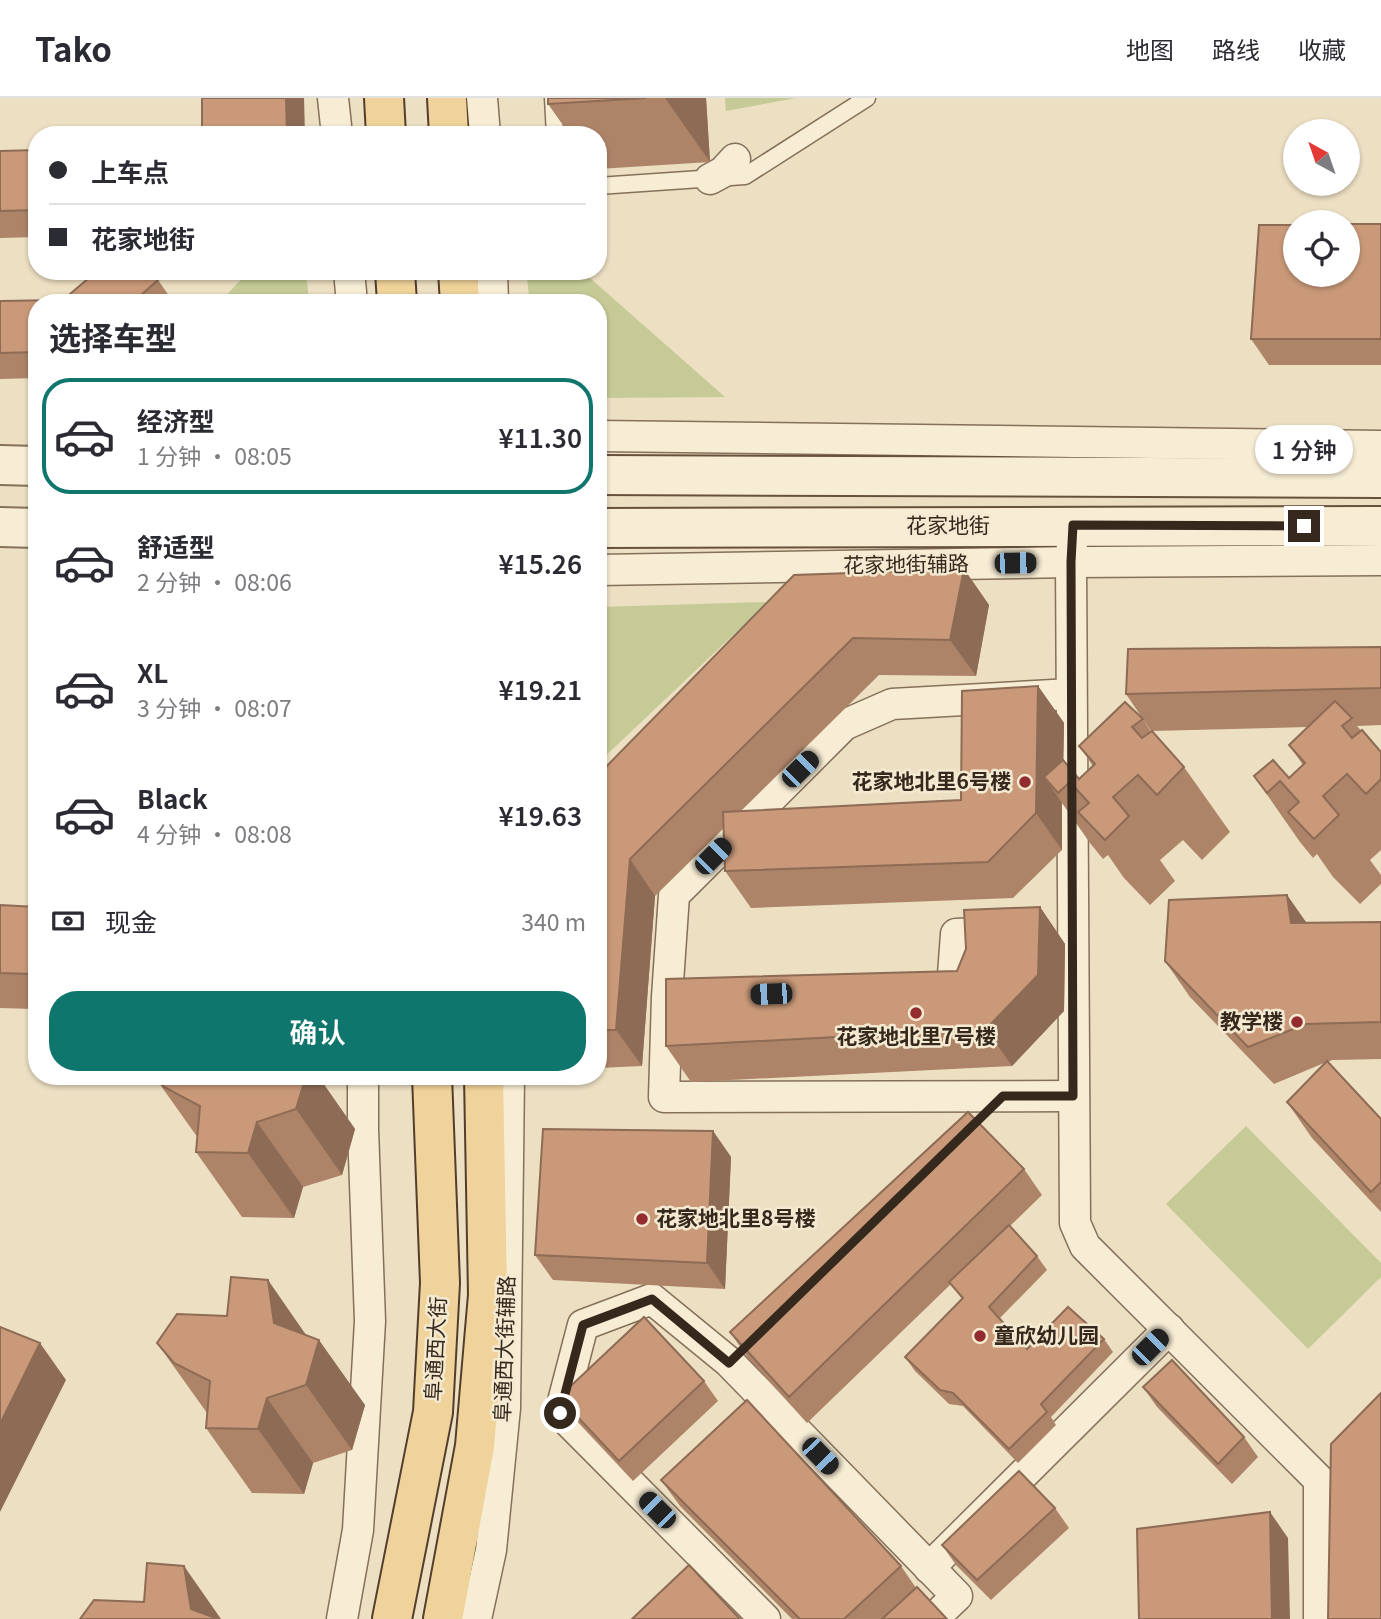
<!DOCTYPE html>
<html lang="zh">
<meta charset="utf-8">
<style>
:root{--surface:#fff;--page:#f2f2f3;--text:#2b2b33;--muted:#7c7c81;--line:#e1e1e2;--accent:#0f766e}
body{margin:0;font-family:Georgia,"Noto Sans SC",serif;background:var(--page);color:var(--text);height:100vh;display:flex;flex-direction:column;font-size:26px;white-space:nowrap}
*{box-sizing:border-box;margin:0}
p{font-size:23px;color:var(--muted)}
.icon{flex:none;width:38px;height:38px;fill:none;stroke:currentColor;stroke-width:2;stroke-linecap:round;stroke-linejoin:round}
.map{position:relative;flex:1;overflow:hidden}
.panel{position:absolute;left:28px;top:196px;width:579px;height:791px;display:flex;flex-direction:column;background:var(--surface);border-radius:28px;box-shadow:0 2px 5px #0004}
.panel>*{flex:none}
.top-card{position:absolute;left:28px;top:28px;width:579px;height:154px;border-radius:28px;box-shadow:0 2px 5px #0004;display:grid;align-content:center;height:154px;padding:0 21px;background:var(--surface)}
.needle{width:46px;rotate:320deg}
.controls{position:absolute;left:1283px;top:21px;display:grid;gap:14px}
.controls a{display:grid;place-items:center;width:77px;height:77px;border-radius:50%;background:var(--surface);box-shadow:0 2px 5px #0004;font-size:35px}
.end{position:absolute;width:32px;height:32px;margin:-16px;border:9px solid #35291d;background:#fff;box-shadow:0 0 0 4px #fff}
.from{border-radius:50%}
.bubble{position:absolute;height:49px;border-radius:24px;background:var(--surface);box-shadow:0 2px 5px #0004;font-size:23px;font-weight:600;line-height:49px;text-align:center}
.car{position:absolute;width:21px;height:42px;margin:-21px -10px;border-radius:9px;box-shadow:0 0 5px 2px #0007;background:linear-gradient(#222 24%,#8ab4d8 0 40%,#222 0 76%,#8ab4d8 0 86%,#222 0)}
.top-card b{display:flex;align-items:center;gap:24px;height:66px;font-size:26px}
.top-card b+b{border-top:2px solid var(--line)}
.top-card i{width:18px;height:18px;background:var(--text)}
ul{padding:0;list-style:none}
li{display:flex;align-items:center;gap:21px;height:116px;margin:0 14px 10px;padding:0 7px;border:4px solid transparent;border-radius:28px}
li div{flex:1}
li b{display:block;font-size:26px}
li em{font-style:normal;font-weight:600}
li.active{border-color:var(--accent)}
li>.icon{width:63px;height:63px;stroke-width:1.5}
h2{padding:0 21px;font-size:32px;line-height:84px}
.pay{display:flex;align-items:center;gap:18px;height:77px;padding:0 21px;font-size:26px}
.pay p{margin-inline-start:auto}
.button{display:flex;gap:14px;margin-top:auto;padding:14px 21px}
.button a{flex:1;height:80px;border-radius:28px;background:var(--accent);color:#fff;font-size:28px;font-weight:600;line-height:80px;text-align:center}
header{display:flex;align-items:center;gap:42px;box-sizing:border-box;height:98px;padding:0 35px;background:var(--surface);border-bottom:2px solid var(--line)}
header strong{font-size:33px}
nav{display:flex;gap:38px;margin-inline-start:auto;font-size:24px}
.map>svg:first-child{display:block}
.green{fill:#c5ca96}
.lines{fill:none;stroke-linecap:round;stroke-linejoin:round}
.service-casing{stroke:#85705a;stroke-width:19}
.minor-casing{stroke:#85705a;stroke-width:33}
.tertiary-casing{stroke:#85705a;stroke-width:42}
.secondary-casing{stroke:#67513d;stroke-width:42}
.primary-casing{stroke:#533e2e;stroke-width:42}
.service{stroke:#f7ecd4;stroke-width:16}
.minor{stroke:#f7ecd4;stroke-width:30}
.tertiary{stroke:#f7ecd4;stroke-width:38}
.secondary{stroke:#f7ecd4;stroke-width:38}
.primary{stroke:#efd39a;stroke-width:38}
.wall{fill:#ad8468}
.shaded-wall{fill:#8d6b55}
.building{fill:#c99979;stroke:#8d6b55;stroke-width:2}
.route{stroke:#35291d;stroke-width:9}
.poi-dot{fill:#922c2f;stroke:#f4e9d1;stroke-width:2.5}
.labels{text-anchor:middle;stroke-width:5;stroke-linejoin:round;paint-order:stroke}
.street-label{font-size:21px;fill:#35291d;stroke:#f4e9d1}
.poi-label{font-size:21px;font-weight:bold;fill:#35291d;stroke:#f4e9d1;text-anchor:end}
</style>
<header>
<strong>Tako</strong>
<nav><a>地图</a><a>路线</a><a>收藏</a></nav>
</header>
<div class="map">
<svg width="1381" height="1521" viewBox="0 0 1381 1521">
<rect width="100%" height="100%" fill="#ecdfc2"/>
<!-- green -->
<g class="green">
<polygon points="725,0 796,0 726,13"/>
<polygon points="249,173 306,173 309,205 219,205"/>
<polygon points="526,173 582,173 725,299 599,300 598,205 530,205"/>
<polygon points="768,504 599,664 599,509"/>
<polygon points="1246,1028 1381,1165 1381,1179 1308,1251 1166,1106"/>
</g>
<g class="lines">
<defs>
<g id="service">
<polyline points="553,0 555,37"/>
<polyline points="598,88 745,78 867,0"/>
</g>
<g id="minor">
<polyline points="333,0 337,37"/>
<polyline points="482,0 485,37"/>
<polyline points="710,81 723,74 735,61"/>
<polyline points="349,173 352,205"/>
<polyline points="492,173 493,205"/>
<polyline points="598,338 1381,348"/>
<polyline points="1073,427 1071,464 1075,1125 1085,1148 1319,1382 1319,1521"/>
<polyline points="598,472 1071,464 1381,462"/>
<polyline points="1071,596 892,606 844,627 674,797 667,899 664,999 1073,998"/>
<polyline points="930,891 952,890 956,836 1005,834"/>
<polyline points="929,1470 1169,1231"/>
<polyline points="342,1521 358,1432 370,1223 363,1031 363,978"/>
<polyline points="476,1521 491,1452 505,1310 509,978"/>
<polyline points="765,1521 560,1315 583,1227 652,1201 729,1264 957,1498 933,1521"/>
</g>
<g id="tertiary">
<polyline points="0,367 37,368"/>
<polyline points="0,429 37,430"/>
</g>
<g id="secondary">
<polyline points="598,377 1381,380"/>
<polyline points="598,430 1381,428"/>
</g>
<g id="primary">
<polyline points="384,0 386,37"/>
<polyline points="447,0 449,37"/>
<polyline points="395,173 397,205"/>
<polyline points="458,173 460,205"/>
<polyline points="392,1521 433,1314 440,1185 432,978"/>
<polyline points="443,1521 475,1348 488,1197 484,978"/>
</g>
</defs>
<!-- service casing -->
<use href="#service" class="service-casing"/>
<!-- minor casing -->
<use href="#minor" class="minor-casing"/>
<!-- tertiary casing -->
<use href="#tertiary" class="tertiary-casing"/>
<!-- secondary casing -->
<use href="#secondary" class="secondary-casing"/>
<!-- primary casing -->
<use href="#primary" class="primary-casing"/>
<!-- service -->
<use href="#service" class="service"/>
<!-- minor -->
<use href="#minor" class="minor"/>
<!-- tertiary -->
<use href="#tertiary" class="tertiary"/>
<!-- secondary -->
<use href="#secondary" class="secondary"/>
<!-- primary -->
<use href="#primary" class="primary"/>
</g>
<!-- wall -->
<g class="wall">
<polygon points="548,0 706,0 710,64 598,71 598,37 570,37 548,6"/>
<polygon points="37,52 37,139 0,140 0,53"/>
<polygon points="1381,126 1381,267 1269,267 1251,241"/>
<polygon points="158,182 174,205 37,205 37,280 0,281 0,203 63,202"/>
<polygon points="964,471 989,507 976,578 879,577 741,713 961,702 1038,588 1064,625 1063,662 1079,681 1093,668 1079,648 1143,621 1151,634 1184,669 1230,734 1202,762 1183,742 1160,762 1175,783 1150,807 1124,780 1108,757 1103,761 1090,745 1062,705 1062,752 1013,800 751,810 725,773 724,730 655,798 642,968 598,970 598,677"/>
<polygon points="1381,549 1381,627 1357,628 1381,654 1381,752 1370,762 1381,777 1381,786 1360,806 1333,779 1317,756 1313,760 1300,744 1254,678 1289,680 1303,667 1289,647 1308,629 1151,633 1126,596"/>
<polygon points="1287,797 1306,825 1381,824 1381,961 1332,962 1328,964 1381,1021 1381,1114 1312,1040 1287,1004 1324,965 1274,986 1190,899 1165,863"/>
<polygon points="0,807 37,809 37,916 33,911 0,910"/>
<polygon points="1040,809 1065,846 1064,913 1012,968 691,984 666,948 957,873"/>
<polygon points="154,978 318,978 355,1031 342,1077 303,1089 294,1120 242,1119 196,1054 198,1040"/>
<polygon points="713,1033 731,1059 725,1191 553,1182 535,1157"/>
<polygon points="1024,1071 1042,1097 1010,1128 1037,1158 1047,1172 999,1221 1027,1251 1104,1241 1113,1254 1051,1319 1056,1327 1018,1365 963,1308 949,1306 915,1273 905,1259 962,1201 951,1186 807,1325 748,1260 730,1234"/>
<polygon points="306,1237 365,1307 352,1352 313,1365 304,1396 252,1395 206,1330 207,1315 157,1245"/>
<polygon points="704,1283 718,1303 633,1383 573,1319 559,1299"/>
<polygon points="1143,1289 1244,1339 1258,1359 1232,1386 1157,1309"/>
<polygon points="661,1382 901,1468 916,1490 947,1521 792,1521 680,1408"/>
<polygon points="1055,1410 1069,1430 991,1502 956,1467 942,1447"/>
</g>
<!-- shaded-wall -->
<g class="shaded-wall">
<polygon points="286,0 304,0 305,37 287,37"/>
<polygon points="665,0 706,0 710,64"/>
<polygon points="964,471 989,507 976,578 950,542"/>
<polygon points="1038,588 1064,625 1063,691 1044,679 1062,705 1062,752 1036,715"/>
<polygon points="630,761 655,798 642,968 616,932"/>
<polygon points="1287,797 1313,834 1291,825"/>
<polygon points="1040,809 1065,846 1064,913 1012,968 986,931"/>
<polygon points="306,978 318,978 355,1031 342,1077 296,1011"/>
<polygon points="257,1024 303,1089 294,1120 248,1055"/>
<polygon points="713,1033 731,1059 725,1191 707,1165"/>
<polygon points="268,1182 313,1247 319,1242 365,1307 352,1352 306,1287 274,1225"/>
<polygon points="40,1245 66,1282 0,1414 0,1326"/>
<polygon points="267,1300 313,1365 304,1396 258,1331"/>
<polygon points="1270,1414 1288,1440 1290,1521 1272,1521"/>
<polygon points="184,1468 221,1521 198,1521 191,1511"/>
</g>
<!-- building -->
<g class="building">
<polygon points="202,0 286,0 287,37 202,37"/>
<polygon points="548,0 646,0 548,6"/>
<polygon points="37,52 37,112 0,113 0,53"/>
<polygon points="1348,126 1381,126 1381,241 1251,241 1259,127 1295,127 1295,177 1348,177"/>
<polygon points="97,173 146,173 158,182 132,205 37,205 37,254 0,255 0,203 63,202"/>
<polygon points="964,471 950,542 853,540 630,761 616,932 598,932 598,677 794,477"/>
<polygon points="1381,549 1381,590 1126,596 1128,551"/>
<polygon points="1038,588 1036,715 988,764 725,773 723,714 961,702 962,593"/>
<polygon points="1335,603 1352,620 1342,628 1352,640 1362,632 1381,654 1381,681 1366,696 1347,676 1323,698 1339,717 1314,741 1288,714 1299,704 1280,683 1267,695 1254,678 1273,662 1289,680 1305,665 1289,647"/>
<polygon points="1125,604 1143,621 1132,629 1142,640 1152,633 1184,669 1157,697 1138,677 1113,699 1129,718 1105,742 1078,714 1089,705 1070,684 1058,695 1044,679 1063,662 1079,681 1095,666 1079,648"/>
<polygon points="1287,797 1291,825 1381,824 1381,924 1306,926 1248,949 1165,863 1169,802"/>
<polygon points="0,807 37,809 37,909 32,909 31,876 0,875"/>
<polygon points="1040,809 1038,877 986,931 666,948 666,881 957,873 966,851 964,812"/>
<polygon points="1327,963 1381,1021 1381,1084 1371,1094 1287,1004"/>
<polygon points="155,978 306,978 296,1011 257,1024 248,1055 196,1054 200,1008 164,989"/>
<polygon points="968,1014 1024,1071 789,1299 730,1234"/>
<polygon points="543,1031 713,1033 707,1165 535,1157"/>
<polygon points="1009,1127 1037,1158 989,1209 1027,1251 1068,1209 1104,1241 1041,1306 1047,1314 1009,1351 953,1295 940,1292 905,1259 963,1200 949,1184"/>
<polygon points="231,1179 268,1182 274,1225 319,1242 306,1287 267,1300 258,1331 206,1330 210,1283 174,1265 157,1245 177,1216 227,1218"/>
<polygon points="644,1219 704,1283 619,1363 559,1299"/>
<polygon points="0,1229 40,1245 0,1326"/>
<polygon points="1172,1262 1244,1339 1218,1366 1143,1289"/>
<polygon points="1381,1295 1381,1521 1328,1521 1331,1346"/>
<polygon points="747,1302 901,1468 844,1521 800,1521 661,1382"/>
<polygon points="1019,1373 1055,1410 977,1482 942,1447"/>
<polygon points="1270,1414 1272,1521 1139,1521 1137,1431"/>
<polygon points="147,1465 184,1468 191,1511 218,1521 80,1521 94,1502 144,1504"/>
<polygon points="689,1467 740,1521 632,1521"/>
<polygon points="917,1489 947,1521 882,1521"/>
</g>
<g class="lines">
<!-- route -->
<polyline class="route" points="560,1315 583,1227 652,1201 729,1265 1003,998 1073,998 1071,464 1073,427 1304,428"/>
</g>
<!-- markers -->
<g class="poi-dot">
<circle cx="1025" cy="684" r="7"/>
<circle cx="916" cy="915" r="7"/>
<circle cx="1297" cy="924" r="7"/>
<circle cx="642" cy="1121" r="7"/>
<circle cx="980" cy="1238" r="7"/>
</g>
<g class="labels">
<!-- street labels -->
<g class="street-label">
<text x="948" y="435">花家地街</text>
<text transform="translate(906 467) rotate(-1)" y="7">花家地街辅路</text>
<text transform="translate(436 1251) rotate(-87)" y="7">阜通西大街</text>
<text transform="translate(505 1251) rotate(-88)" y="7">阜通西大街辅路</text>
</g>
<!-- poi labels -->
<g class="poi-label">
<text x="1011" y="691">花家地北里6号楼</text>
<text x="1283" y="931">教学楼</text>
<text x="916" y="946" text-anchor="middle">花家地北里7号楼</text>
<text x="656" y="1128" text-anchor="start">花家地北里8号楼</text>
<text x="994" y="1245" text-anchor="start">童欣幼儿园</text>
</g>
</g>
</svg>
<div class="controls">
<a><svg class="needle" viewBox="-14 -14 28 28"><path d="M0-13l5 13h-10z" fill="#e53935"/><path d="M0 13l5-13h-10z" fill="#7c7c81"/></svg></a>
<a><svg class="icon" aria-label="locate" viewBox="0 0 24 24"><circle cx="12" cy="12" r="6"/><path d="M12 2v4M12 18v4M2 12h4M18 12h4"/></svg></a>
</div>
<i class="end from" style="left:560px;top:1315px"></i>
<i class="end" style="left:1304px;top:428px"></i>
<div class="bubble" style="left:1255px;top:327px;width:98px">1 分钟</div>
<i class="car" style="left:1015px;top:465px;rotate:89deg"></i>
<i class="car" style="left:800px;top:671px;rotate:45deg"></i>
<i class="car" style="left:713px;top:758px;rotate:45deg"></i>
<i class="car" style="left:771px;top:896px;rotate:268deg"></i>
<i class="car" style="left:1150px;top:1249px;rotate:45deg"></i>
<i class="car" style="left:820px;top:1358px;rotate:136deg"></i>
<i class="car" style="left:657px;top:1412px;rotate:315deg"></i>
<div class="top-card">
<b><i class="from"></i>上车点</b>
<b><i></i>花家地街</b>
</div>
<section class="panel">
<h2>选择车型</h2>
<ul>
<li class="active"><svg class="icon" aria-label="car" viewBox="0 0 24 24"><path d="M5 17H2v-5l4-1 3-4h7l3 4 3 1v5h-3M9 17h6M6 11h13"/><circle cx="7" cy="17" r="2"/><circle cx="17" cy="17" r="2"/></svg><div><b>经济型</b><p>1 分钟 · 08:05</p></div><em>¥11.30</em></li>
<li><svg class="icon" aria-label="car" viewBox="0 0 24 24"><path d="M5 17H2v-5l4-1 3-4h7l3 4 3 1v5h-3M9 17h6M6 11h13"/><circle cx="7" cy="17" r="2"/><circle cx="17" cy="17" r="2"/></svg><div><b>舒适型</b><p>2 分钟 · 08:06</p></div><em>¥15.26</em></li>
<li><svg class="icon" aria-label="car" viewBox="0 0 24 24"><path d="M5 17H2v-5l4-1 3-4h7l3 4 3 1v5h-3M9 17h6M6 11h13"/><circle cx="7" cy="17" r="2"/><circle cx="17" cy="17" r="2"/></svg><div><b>XL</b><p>3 分钟 · 08:07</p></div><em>¥19.21</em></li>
<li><svg class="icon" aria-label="car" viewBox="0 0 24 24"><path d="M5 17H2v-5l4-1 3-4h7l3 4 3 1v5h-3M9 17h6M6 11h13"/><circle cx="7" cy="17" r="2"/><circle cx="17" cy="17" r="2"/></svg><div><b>Black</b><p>4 分钟 · 08:08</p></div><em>¥19.63</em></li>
</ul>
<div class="pay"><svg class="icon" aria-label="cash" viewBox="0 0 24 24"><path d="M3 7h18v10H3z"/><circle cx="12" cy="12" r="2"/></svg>现金<p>340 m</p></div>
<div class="button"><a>确认</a></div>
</section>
</div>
